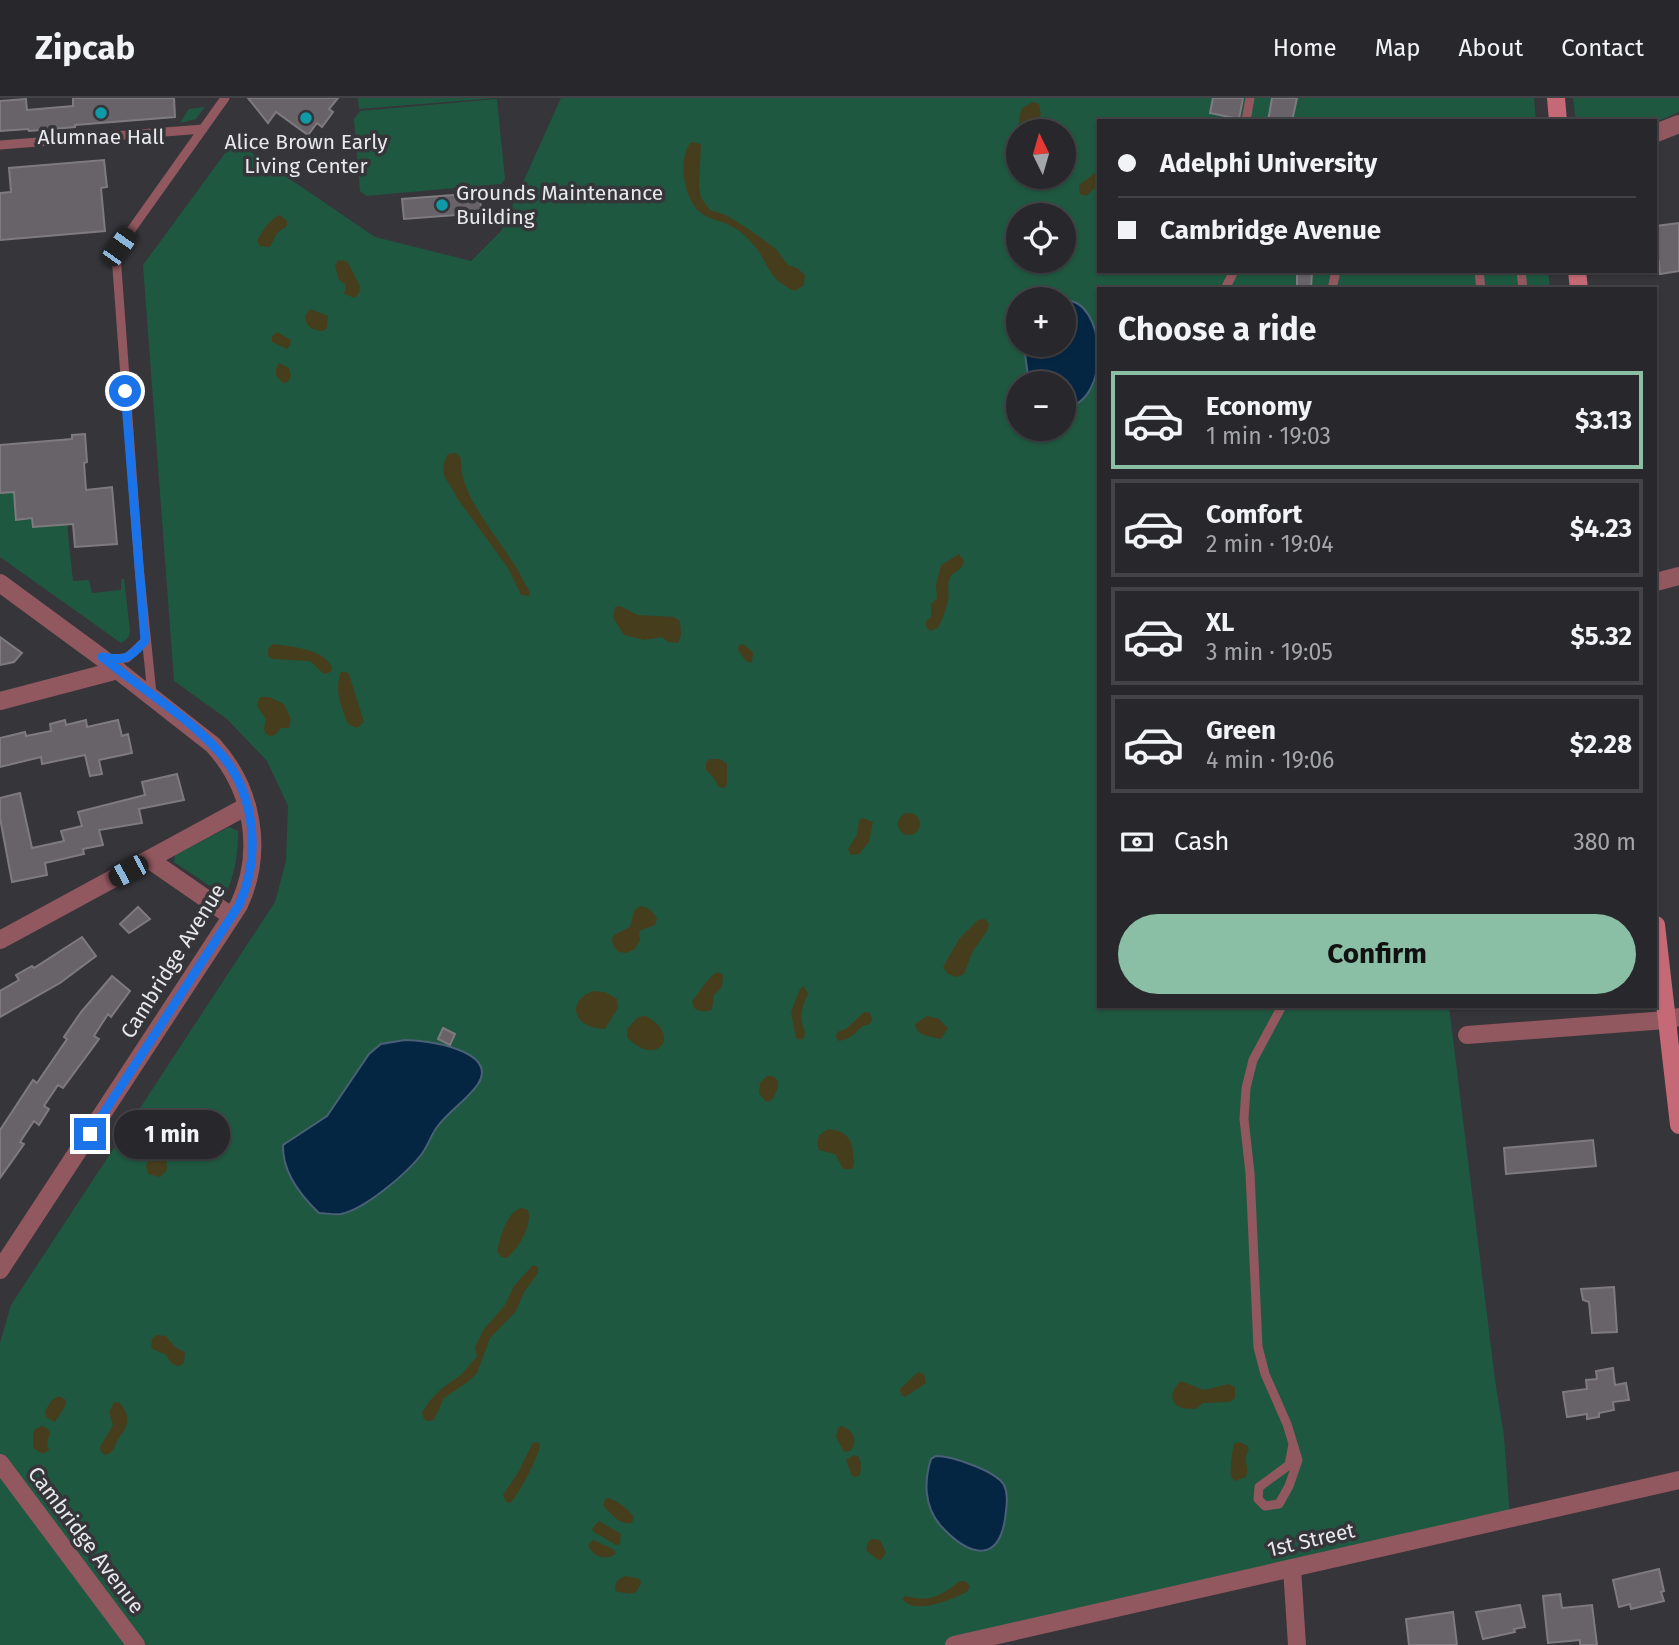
<!DOCTYPE html>
<meta charset="utf-8">
<style>
:root{--surface:#28282c;--page:#303034;--text:#f1f3f6;--muted:#a5a6a9;--line:#444448;--accent:#8abfa5}
body{margin:0;font-family:"Fira Sans",sans-serif;background:var(--page);color:var(--text);height:100vh;display:flex;flex-direction:column;font-size:26px;white-space:nowrap}
*{box-sizing:border-box;margin:0}
p{font-size:23px;color:var(--muted)}
.icon{flex:none;width:38px;height:38px;fill:none;stroke:currentColor;stroke-width:2;stroke-linecap:round;stroke-linejoin:round}
.map{position:relative;flex:1;overflow:hidden}
.drawer{position:absolute;left:1097px;top:189px;width:560px;height:721px;display:flex;flex-direction:column;background:var(--surface);border-radius:0px;box-shadow:0 2px 5px #0004,0 0 0 2px var(--line)}
.drawer>*{flex:none}
.top-card{position:absolute;left:1097px;top:21px;width:560px;height:154px;border-radius:0px;box-shadow:0 2px 5px #0004,0 0 0 2px var(--line);display:grid;align-content:center;height:154px;padding:0 21px;background:var(--surface)}
.needle{width:46px;rotate:355deg}
.controls{position:absolute;left:1006px;top:21px;display:grid;gap:14px}
.controls a{display:grid;place-items:center;width:70px;height:70px;border-radius:50%;background:var(--surface);box-shadow:0 2px 5px #0004,0 0 0 2px var(--line);font-size:35px}
.end{position:absolute;width:32px;height:32px;margin:-16px;border:9px solid #1a73e8;background:#fff;box-shadow:0 0 0 4px #fff}
.from{border-radius:50%}
.bubble{position:absolute;height:49px;border-radius:24px;background:var(--surface);box-shadow:0 2px 5px #0004,0 0 0 2px var(--line);font-size:23px;font-weight:700;line-height:49px;text-align:center}
.car{position:absolute;width:21px;height:42px;margin:-21px -10px;border-radius:9px;box-shadow:0 0 5px 2px #0007;background:linear-gradient(#222 24%,#8ab4d8 0 40%,#222 0 76%,#8ab4d8 0 86%,#222 0)}
.top-card b{display:flex;align-items:center;gap:24px;height:66px;font-size:26px}
.top-card b+b{border-top:2px solid var(--line)}
.top-card i{width:18px;height:18px;background:var(--text)}
ul{padding:0;list-style:none}
li{display:flex;align-items:center;gap:21px;height:98px;margin:0 14px 10px;padding:0 7px;border:4px solid var(--line);border-radius:0px}
li div{flex:1}
li b{display:block;font-size:26px}
li em{font-style:normal;font-weight:700}
li.selected{border-color:var(--accent)}
li>.icon{width:63px;height:63px;stroke-width:1.5}
h2{padding:0 21px;font-size:32px;line-height:84px}
.pay{display:flex;align-items:center;gap:18px;height:77px;padding:0 21px;font-size:26px}
.pay p{margin-inline-start:auto}
.cta{display:flex;gap:14px;margin-top:auto;padding:14px 21px}
.cta a{flex:1;height:80px;border-radius:42px;background:var(--accent);color:#111;font-size:28px;font-weight:700;line-height:80px;text-align:center}
header{display:flex;align-items:center;gap:42px;box-sizing:border-box;height:98px;padding:0 35px;background:var(--surface);border-bottom:2px solid var(--line)}
header strong{font-size:33px}
nav{display:flex;gap:38px;margin-inline-start:auto;font-size:24px}
.map>svg:first-child{display:block}
.green{fill:#1f5840;fill-rule:evenodd}
.sand{fill:#463d1d}
.water{fill:#052643;stroke:#496076;stroke-width:2}
.building{fill:#676368;stroke:#7f7a7f;stroke-width:2}
.lines{fill:none;stroke-linecap:round;stroke-linejoin:round}
.service{stroke:#92585f;stroke-width:9}
.minor{stroke:#92585f;stroke-width:18}
.tertiary{stroke:#92585f;stroke-width:18}
.secondary{stroke:#c46975;stroke-width:18}
.route{stroke:#1a73e8;stroke-width:9}
.culture-dot{fill:#0f9aa8;stroke:#35353a;stroke-width:2.5}
.labels{text-anchor:middle;stroke-width:7;stroke-linejoin:round;paint-order:stroke}
.poi-label{font-size:21px;fill:#e8e9ec;stroke:#35353a}
.street-label{font-size:21px;fill:#e8e9ec;stroke:#35353a}
</style>
<header>
<strong>Zipcab</strong>
<nav><a>Home</a><a>Map</a><a>About</a><a>Contact</a></nav>
</header>
<div class="map">
<svg width="1679" height="1547" viewBox="0 0 1679 1547">
<rect width="100%" height="100%" fill="#35353a"/>
<!-- green -->
<g class="green">
<polygon points="358,0 496,0 359,11"/>
<path d="M561 0H1534L1536 23H1099V173H1548L1550 191H1099V908H1449L1495 1282 1504 1338 1510 1420 952 1547H0V1245L11 1207 275 804 286 763 288 708 267 663 227 621 174 583 143 167 234 43 375 139 471 163 501 133ZM1018 33H1064V79H1018ZM1018 117H1064V163H1018ZM1018 201H1064V247H1018ZM1018 285H1064V331H1018Z"/>
<polygon points="1573,0 1679,0 1679,14 1656,24 1576,23"/>
<polygon points="497,1 505,81 501,86 366,98 360,93 354,21 360,13"/>
<polygon points="205,9 196,21 180,25 189,11"/>
<path d="M14 394 17 422 32 420 33 429 67 426 73 483 89 482 92 495 121 492V482L124 480 130 533C130 539 126 542 121 545L0 459V395Z"/>
<path d="M229 729 238 733C238 757 235 776 225 798L174 764 175 757Z"/>
</g>
<!-- sand -->
<g class="sand">
<polygon points="1033,4 1039,6 1041,17 1032,26 1035,33 1019,33 1019,19 1022,10"/>
<path d="M691 44 701 46 699 89 701 100 710 112 726 117 750 132 776 151 788 167 797 170 805 177 804 187 795 193C766 181 770 165 752 145 747 139 739 132 731 128 722 123 709 122 701 115 684 102 677 61 691 44Z"/>
<polygon points="1099,72 1099,87 1086,98 1080,96 1079,87"/>
<path d="M280 117 287 123V128L277 135 270 149 260 148 257 143C262 133 270 121 280 117Z"/>
<polygon points="338,162 347,163 360,188 359,195 355,200 344,196 346,187 339,182 335,168"/>
<path d="M310 211 328 218 327 230 323 233C313 233 305 228 305 218Z"/>
<polygon points="277,234 291,242 290,247 287,251 272,244 272,238"/>
<polygon points="279,265 289,270 291,278 288,284 283,285 276,278 276,270"/>
<path d="M456 355 461 360C458 401 507 447 524 484 527 490 530 491 529 498L521 497 508 470 457 400C450 382 436 379 448 356Z"/>
<path d="M959 456 964 463 962 469C958 473 952 475 950 480 946 487 950 496 948 503 946 512 942 522 938 530L930 533 926 528V523L931 519V506L937 500 936 487 941 467Z"/>
<polygon points="620,508 638,517 674,519 680,523 681,537 678,545 668,544 662,539 644,542 624,537 613,520 615,509"/>
<path d="M273 546C292 549 322 550 332 569L331 574 324 576 310 563 273 561 268 558V551Z"/>
<polygon points="743,546 753,554 752,565 746,563 738,552 739,547"/>
<path d="M341 574H346L349 576C354 593 359 607 364 624L357 630 348 626C341 608 334 592 341 574Z"/>
<polygon points="263,599 269,599 284,606 291,621 289,630 281,630 275,637 269,638 265,635 264,630 266,621 257,608 259,600"/>
<polygon points="710,661 720,661 727,666 727,686 725,690 719,689 713,679 706,672 706,664"/>
<circle cx="909" cy="726" r="11"/>
<polygon points="863,720 873,724 869,744 859,756 851,757 848,751 857,737 859,722"/>
<path d="M640 808C649 810 653 812 657 821L655 827 639 833 640 843 635 851 626 855 619 854 613 848 612 841 614 837 630 829 634 813Z"/>
<polygon points="985,821 989,826 987,833 973,853 964,876 957,879 948,876 943,869 959,841 978,822"/>
<path d="M717 874 723 877 722 889 714 897 712 911C706 915 701 914 694 910L692 904C697 897 710 877 717 874Z"/>
<path d="M804 888 808 896C801 909 799 921 805 934L804 940 800 942 796 940 791 914 800 891Z"/>
<path d="M594 893 605 894 617 901 618 910 605 931C599 930 592 930 587 927 568 917 576 898 594 893Z"/>
<path d="M864 914 870 915 872 921 870 926C854 929 859 939 839 943L836 939 837 934 846 931Z"/>
<path d="M646 918C684 939 655 970 627 939V931L638 919Z"/>
<path d="M927 918 939 921 948 930 941 941C930 938 917 939 915 926Z"/>
<polygon points="767,978 773,978 778,983 778,990 772,1002 766,1004 759,995 760,985"/>
<path d="M829 1031C844 1033 852 1039 853 1054 853 1062 856 1063 852 1071H843L835 1056 819 1052C815 1042 819 1035 829 1031Z"/>
<polygon points="157,1039 167,1039 172,1042 172,1048 166,1059 167,1072 160,1079 148,1076 146,1068 153,1049 153,1041"/>
<path d="M522 1110 528 1112C533 1127 518 1151 507 1160L501 1159 497 1153C500 1139 507 1113 522 1110Z"/>
<path d="M533 1167 538 1169V1175L524 1194 516 1213 490 1240 477 1275 469 1283 444 1300 434 1322 428 1323 424 1321 422 1315C431 1298 443 1289 458 1279 465 1274 470 1265 477 1259L475 1249 484 1231 505 1207 514 1188Z"/>
<polygon points="156,1237 166,1238 175,1249 185,1254 184,1265 179,1268 172,1266 166,1257 151,1250 152,1241"/>
<polygon points="918,1274 924,1276 926,1285 905,1299 901,1297 900,1291"/>
<path d="M1181 1283 1204 1292 1229 1286 1235 1289V1300L1230 1304 1203 1305 1196 1311C1190 1310 1183 1312 1178 1308 1168 1302 1173 1289 1181 1283Z"/>
<polygon points="59,1298 66,1302 66,1307 55,1324 46,1319 45,1313 52,1302"/>
<path d="M114 1304 120 1305C131 1318 129 1328 119 1340 113 1348 116 1354 105 1357L101 1354 100 1349 113 1327 109 1314Z"/>
<polygon points="42,1328 48,1331 50,1335 47,1345 49,1352 43,1356 33,1350 33,1336 35,1331"/>
<path d="M841 1328C853 1331 859 1344 850 1353L844 1354 836 1339 838 1330Z"/>
<path d="M536 1344 540 1346C541 1355 517 1400 510 1405L506 1404 503 1397 519 1373 532 1346Z"/>
<path d="M1239 1344 1248 1348C1250 1354 1246 1354 1246 1361 1246 1368 1249 1371 1246 1379L1235 1383 1231 1379C1230 1371 1232 1353 1234 1346Z"/>
<polygon points="854,1357 858,1358 861,1365 860,1377 856,1379 852,1378 846,1362"/>
<path d="M606 1400C615 1400 629 1412 634 1419L632 1425C621 1428 610 1416 603 1407Z"/>
<polygon points="599,1423 621,1436 620,1446 616,1447 594,1434 592,1431"/>
<polygon points="872,1441 880,1442 886,1455 882,1461 878,1462 866,1452 868,1444"/>
<path d="M593 1442 613 1451 616 1455C608 1464 591 1458 588 1447Z"/>
<path d="M626 1478 640 1481 641 1486 636 1494 629 1496 615 1493C615 1485 618 1480 626 1478Z"/>
<path d="M960 1483H965L970 1488 967 1494C951 1501 917 1518 902 1501L905 1498C931 1504 939 1499 960 1483Z"/>
</g>
<!-- water -->
<g class="water">
<path d="M1064 203C1105 198 1114 304 1064 310V285H1029L1025 256 1028 247H1064Z"/>
<path d="M405 942C425 942 500 952 478 986 467 1002 449 1013 437 1029 431 1037 428 1048 421 1057 406 1076 365 1111 341 1116 334 1117 326 1115 319 1115 301 1098 282 1074 283 1047L327 1018 369 956 381 946Z"/>
<path d="M936 1358C952 1358 996 1373 1004 1387 1008 1395 1007 1404 1006 1413 1001 1467 970 1460 940 1427 924 1408 924 1383 931 1361Z"/>
</g>
<!-- building -->
<g class="building">
<polygon points="73,0 174,0 175,19 75,27 75,29 29,33 28,31 0,33 0,3 26,1 27,12 73,8"/>
<polygon points="248,0 338,0 329,11 333,14 322,29 317,25 308,37 276,14 268,25"/>
<polygon points="1213,0 1243,0 1239,21 1210,15"/>
<polygon points="1272,0 1297,0 1292,23 1268,23"/>
<polygon points="104,62 107,89 101,90 105,133 0,142 0,95 11,94 9,70"/>
<polygon points="479,95 482,115 404,121 402,101"/>
<polygon points="1679,125 1679,173 1660,176 1659,163 1656,163 1656,128"/>
<polygon points="1297,173 1312,173 1311,191 1297,191"/>
<polygon points="85,336 87,364 84,365 86,392 112,389 117,446 75,449 73,426 33,429 32,420 16,422 14,394 0,395 0,347 72,341 72,337"/>
<polygon points="0,539 22,555 14,564 0,567"/>
<polygon points="65,622 66,627 86,622 87,629 118,622 122,638 128,636 132,655 99,662 102,676 90,678 85,657 42,666 41,659 0,669 0,640 25,634 26,638 51,633 50,626"/>
<polygon points="177,676 184,702 139,711 142,725 99,732 103,747 83,751 84,756 45,765 47,777 12,784 0,720 0,700 20,695 32,750 64,743 61,733 82,728 78,714 145,697 142,684"/>
<polygon points="138,809 150,821 129,835 120,826"/>
<polygon points="82,839 96,858 60,885 0,919 0,893 19,882 16,877 32,868 34,870"/>
<polygon points="112,878 130,893 111,919 108,916 94,938 99,941 63,990 58,987 44,1008 49,1011 39,1027 34,1023 20,1044 24,1046 0,1080 0,1032 33,982 37,985 67,941 64,939 81,914"/>
<polygon points="443,930 455,936 450,947 438,941"/>
<polygon points="1593,1042 1596,1068 1506,1076 1504,1050"/>
<polygon points="1614,1189 1617,1234 1592,1235 1589,1204 1583,1202 1581,1191"/>
<polygon points="1613,1270 1615,1287 1626,1285 1629,1302 1613,1304 1614,1312 1599,1315 1599,1319 1587,1321 1587,1316 1567,1319 1563,1294 1587,1291 1586,1282 1597,1281 1596,1273"/>
<polygon points="1659,1471 1664,1493 1661,1494 1664,1503 1631,1511 1630,1506 1619,1509 1613,1482"/>
<polygon points="1560,1496 1562,1510 1592,1507 1597,1547 1580,1547 1580,1542 1548,1545 1543,1498"/>
<polygon points="1520,1507 1525,1529 1514,1531 1515,1534 1483,1541 1476,1514"/>
<polygon points="1453,1514 1457,1547 1409,1547 1406,1521"/>
</g>
<g class="lines">
<!-- service -->
<g class="service">
<polyline points="1246,23 1250,0"/>
<polyline points="0,47 203,31"/>
<polyline points="1479,173 1481,191"/>
<polyline points="1521,173 1523,191"/>
<polyline points="1225,191 1234,173"/>
<polyline points="1332,191 1336,173"/>
<polyline points="108,561 127,560 145,543"/>
<polyline points="152,596 139,469 116,157 119,149 225,0"/>
<polyline points="1282,908 1253,962 1246,990 1244,1021 1250,1075 1258,1249 1265,1276 1287,1326 1298,1362 1289,1388 1279,1406 1265,1408 1258,1401 1259,1389 1289,1367 1293,1346"/>
</g>
<!-- minor -->
<g class="minor">
<polyline points="1656,35 1679,26"/>
<polyline points="1656,484 1679,478"/>
<path d="M0 485 102 560 213 647C253 691 264 753 239 807L0 1172"/>
<polyline points="0,603 118,572"/>
<polyline points="150,762 231,818"/>
<polyline points="0,842 247,708"/>
<polyline points="1467,937 1666,922 1679,919"/>
<polyline points="0,1365 136,1547"/>
<polyline points="1292,1470 1297,1547"/>
</g>
<!-- tertiary -->
<polyline class="tertiary" points="954,1547 1679,1382"/>
<!-- secondary -->
<g class="secondary">
<polyline points="1556,0 1558,23"/>
<polyline points="1577,173 1579,191"/>
<polyline points="1656,827 1679,1027"/>
</g>
</g>
<g class="lines">
<!-- route -->
<path class="route" d="M90 1036 239 807C261 759 256 696 220 655 188 618 140 590 102 559 126 564 129 560 145 543L125 293"/>
</g>
<!-- markers -->
<g class="culture-dot">
<circle cx="101" cy="15" r="7"/>
<circle cx="306" cy="20" r="7"/>
<circle cx="442" cy="107" r="7"/>
</g>
<g class="labels">
<!-- poi labels -->
<g class="poi-label">
<text x="101" y="46">Alumnae Hall</text>
<text x="306" y="51">Alice Brown Early<tspan x="306" dy="24">Living Center</tspan></text>
<text x="456" y="102" text-anchor="start">Grounds Maintenance<tspan x="456" dy="24">Building</tspan></text>
</g>
<!-- street labels -->
<g class="street-label">
<text transform="translate(173 863) rotate(-58)" y="7">Cambridge Avenue</text>
<text transform="translate(86 1442) rotate(53)" y="7">Cambridge Avenue</text>
<text transform="translate(1311 1442) rotate(-13)" y="7">1st Street</text>
</g>
</g>
</svg>
<div class="controls">
<a><svg class="needle" viewBox="-14 -14 28 28"><path d="M0-13l5 13h-10z" fill="#e53935"/><path d="M0 13l5-13h-10z" fill="#a5a6a9"/></svg></a>
<a><svg class="icon" aria-label="locate" viewBox="0 0 24 24"><circle cx="12" cy="12" r="6"/><path d="M12 2v4M12 18v4M2 12h4M18 12h4"/></svg></a>
<a>+</a>
<a>−</a>
</div>
<i class="end from" style="left:125px;top:293px"></i>
<i class="end" style="left:90px;top:1036px"></i>
<div class="bubble" style="left:114px;top:1012px;width:116px">1 min</div>
<i class="car" style="left:119px;top:149px;rotate:35deg"></i>
<i class="car" style="left:128px;top:773px;rotate:242deg"></i>
<div class="top-card">
<b><i class="from"></i>Adelphi University</b>
<b><i></i>Cambridge Avenue</b>
</div>
<section class="drawer">
<h2>Choose a ride</h2>
<ul>
<li class="selected"><svg class="icon" aria-label="car" viewBox="0 0 24 24"><path d="M5 17H2v-5l4-1 3-4h7l3 4 3 1v5h-3M9 17h6M6 11h13"/><circle cx="7" cy="17" r="2"/><circle cx="17" cy="17" r="2"/></svg><div><b>Economy</b><p>1 min · 19:03</p></div><em>$3.13</em></li>
<li><svg class="icon" aria-label="car" viewBox="0 0 24 24"><path d="M5 17H2v-5l4-1 3-4h7l3 4 3 1v5h-3M9 17h6M6 11h13"/><circle cx="7" cy="17" r="2"/><circle cx="17" cy="17" r="2"/></svg><div><b>Comfort</b><p>2 min · 19:04</p></div><em>$4.23</em></li>
<li><svg class="icon" aria-label="car" viewBox="0 0 24 24"><path d="M5 17H2v-5l4-1 3-4h7l3 4 3 1v5h-3M9 17h6M6 11h13"/><circle cx="7" cy="17" r="2"/><circle cx="17" cy="17" r="2"/></svg><div><b>XL</b><p>3 min · 19:05</p></div><em>$5.32</em></li>
<li><svg class="icon" aria-label="car" viewBox="0 0 24 24"><path d="M5 17H2v-5l4-1 3-4h7l3 4 3 1v5h-3M9 17h6M6 11h13"/><circle cx="7" cy="17" r="2"/><circle cx="17" cy="17" r="2"/></svg><div><b>Green</b><p>4 min · 19:06</p></div><em>$2.28</em></li>
</ul>
<div class="pay"><svg class="icon" aria-label="cash" viewBox="0 0 24 24"><path d="M3 7h18v10H3z"/><circle cx="12" cy="12" r="2"/></svg>Cash<p>380 m</p></div>
<div class="cta"><a>Confirm</a></div>
</section>
</div>
